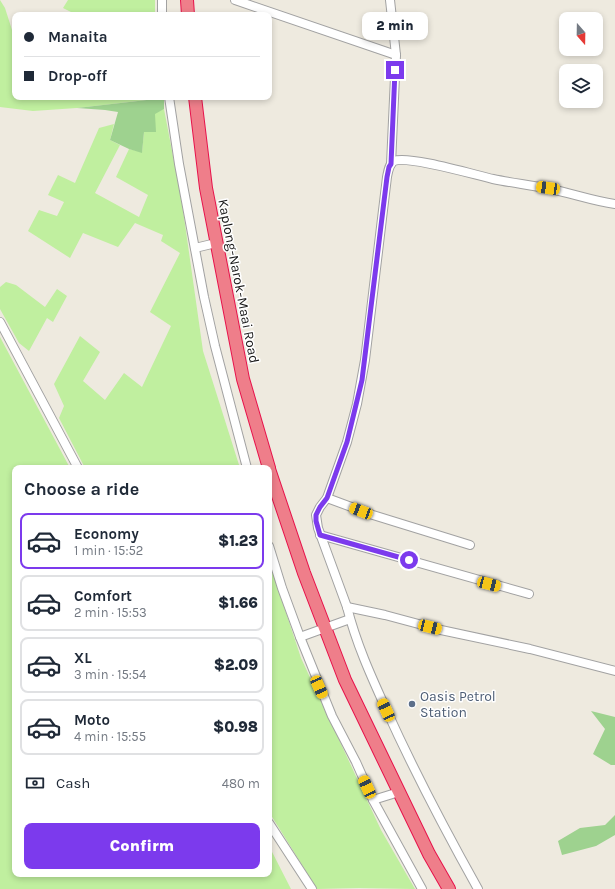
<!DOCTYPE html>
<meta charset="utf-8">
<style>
:root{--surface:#fff;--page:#f2f2f3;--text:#1f2937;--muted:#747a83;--line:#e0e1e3;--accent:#7c3aed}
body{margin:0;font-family:Karla,sans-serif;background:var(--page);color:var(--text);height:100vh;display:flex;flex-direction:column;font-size:15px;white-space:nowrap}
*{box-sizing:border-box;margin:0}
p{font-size:13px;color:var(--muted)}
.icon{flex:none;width:22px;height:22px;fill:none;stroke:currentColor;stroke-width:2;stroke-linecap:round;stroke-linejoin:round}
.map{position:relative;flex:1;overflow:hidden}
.sheet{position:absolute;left:12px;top:465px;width:260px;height:412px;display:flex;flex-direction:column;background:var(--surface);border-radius:8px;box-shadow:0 2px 6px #0003}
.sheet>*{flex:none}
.banner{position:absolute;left:12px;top:12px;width:260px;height:88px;border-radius:8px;box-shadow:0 2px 6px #0003;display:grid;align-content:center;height:88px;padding:0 12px;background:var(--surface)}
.needle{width:26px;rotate:160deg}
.fabs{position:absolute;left:559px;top:12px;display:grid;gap:8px}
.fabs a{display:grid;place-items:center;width:44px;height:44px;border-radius:8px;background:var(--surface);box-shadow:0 2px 6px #0003;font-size:20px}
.end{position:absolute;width:18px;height:18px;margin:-9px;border:5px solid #7c3aed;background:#fff;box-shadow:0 0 0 2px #fff}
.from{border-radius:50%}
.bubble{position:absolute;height:28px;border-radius:8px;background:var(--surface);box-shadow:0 2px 6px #0003;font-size:13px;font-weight:800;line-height:28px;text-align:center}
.car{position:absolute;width:12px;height:24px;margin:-12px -6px;border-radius:5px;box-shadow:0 0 3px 1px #0007;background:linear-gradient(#f5c518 24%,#345 0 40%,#f5c518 0 76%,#345 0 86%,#f5c518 0)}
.banner b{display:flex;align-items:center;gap:14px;height:38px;font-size:15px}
.banner b+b{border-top:1px solid var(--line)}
.banner i{width:10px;height:10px;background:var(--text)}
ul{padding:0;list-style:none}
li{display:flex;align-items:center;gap:12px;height:56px;margin:0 8px 6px;padding:0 4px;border:2px solid var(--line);border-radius:8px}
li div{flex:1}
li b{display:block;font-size:15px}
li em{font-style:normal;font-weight:800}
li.current{border-color:var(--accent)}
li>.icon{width:36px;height:36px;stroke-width:1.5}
h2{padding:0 12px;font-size:18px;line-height:48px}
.pay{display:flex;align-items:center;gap:10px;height:44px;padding:0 12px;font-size:15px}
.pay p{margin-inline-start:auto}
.cta{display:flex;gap:8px;margin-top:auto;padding:8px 12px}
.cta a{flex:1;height:46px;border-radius:8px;background:var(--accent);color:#fff;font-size:16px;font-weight:800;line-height:46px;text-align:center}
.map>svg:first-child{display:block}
.grass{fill:#c0ef9f}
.forest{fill:#9ed28f}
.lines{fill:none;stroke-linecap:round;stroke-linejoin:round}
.minor-casing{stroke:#a2a2a2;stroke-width:10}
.highway-casing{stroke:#e7124b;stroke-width:14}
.minor{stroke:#fff;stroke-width:8}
.highway{stroke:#ef7e8a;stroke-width:12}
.route{stroke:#7c3aed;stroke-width:5}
.service-dot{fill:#5c6f8a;stroke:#fff;stroke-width:1.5}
.labels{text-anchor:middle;stroke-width:3;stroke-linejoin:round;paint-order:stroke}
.street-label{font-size:14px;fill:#1b1b1b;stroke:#fff}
.service-label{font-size:14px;fill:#4e5e75;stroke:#fff;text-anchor:start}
</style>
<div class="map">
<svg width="615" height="889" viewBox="0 0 615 889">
<rect width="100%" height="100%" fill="#eeeadf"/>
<!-- grass -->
<g class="grass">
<polygon points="0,0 5,8 12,30 15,33 15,97 164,97 164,98 77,108 33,111 0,107"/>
<polygon points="68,0 155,0 155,15 77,15 63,8"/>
<polygon points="164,109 182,203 203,351 240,468 85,468 59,418 64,406 54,384 80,336 100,352 83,381 105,400 124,373 142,387 171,326 150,312 180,253 161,241 163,235 135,223 118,247 83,233 70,258 28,231 39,210 57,216 64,202 48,195 58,175 75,183 99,128 114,124 110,140 120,145 95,193 139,217 148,195 116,177 129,149 142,152 144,132 155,113"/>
<polygon points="6,282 16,285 45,307 57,289 67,296 53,322 47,318 29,351 19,343 0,309 0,287"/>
<polygon points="0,337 70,468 15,468 15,874 269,874 269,846 291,889 0,889"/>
<polygon points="269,561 301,658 381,830 415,889 359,888 317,889 269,812"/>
</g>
<!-- forest -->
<g class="forest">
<polygon points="164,98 164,109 155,114 156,132 144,132 142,153 129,149 110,140 118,112 105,110 77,108"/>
<polygon points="591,711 615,717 615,765 611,765 593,754 605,729"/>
<polygon points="615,815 615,835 596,846 562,855 558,841 580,828 605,825"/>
</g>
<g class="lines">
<defs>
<g id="minor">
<polyline points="162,0 162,15"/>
<polyline points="235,0 396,55"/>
<polyline points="390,0 396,55 391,164"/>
<polyline points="169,97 179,164 204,297 215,346 247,468"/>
<polyline points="195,248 216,243"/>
<polyline points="0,322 78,468"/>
<polyline points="327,498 373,515 470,545"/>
<polyline points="320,535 529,594"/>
<polyline points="269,546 282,588 300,637 332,716 356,762 373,800 422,889"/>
<polyline points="347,607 385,615 441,630 530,649 615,671"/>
<polyline points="300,637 350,619"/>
<polyline points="373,800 399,792"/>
<polyline points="269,823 312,889"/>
<path d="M478 889C445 830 414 771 386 709 371 676 356 643 347 607L318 528 316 515 320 507 327 498 347 442 357 404 365 360 387 177C388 172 389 164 394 161 408 155 475 175 493 179 512 183 531 185 550 189 571 193 593 201 615 204"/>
</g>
<g id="highway">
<polyline points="187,0 188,15"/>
<polyline points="195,97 206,188 243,379 269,468"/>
<polyline points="269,469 304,573 345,680 429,854 449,889"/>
</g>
</defs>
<!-- minor casing -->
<use href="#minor" class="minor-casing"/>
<!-- highway casing -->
<use href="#highway" class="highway-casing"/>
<!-- minor -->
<use href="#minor" class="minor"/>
<!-- highway -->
<use href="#highway" class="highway"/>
</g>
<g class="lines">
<!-- route -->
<polyline class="route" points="395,70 391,164 389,167 387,177 362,380 347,442 327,498 320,507 316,515 316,521 320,535 409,560"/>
</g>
<!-- markers -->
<circle class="service-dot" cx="412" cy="704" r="4"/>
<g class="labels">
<!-- street labels -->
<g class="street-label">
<text transform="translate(239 281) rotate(79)" y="5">Kaplong-Narok-Maai Road</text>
</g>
<!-- service labels -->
<g class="service-label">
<text x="420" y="701">Oasis Petrol<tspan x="420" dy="16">Station</tspan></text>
</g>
</g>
</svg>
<div class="fabs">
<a><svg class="needle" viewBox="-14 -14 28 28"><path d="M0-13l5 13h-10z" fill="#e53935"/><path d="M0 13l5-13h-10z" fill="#747a83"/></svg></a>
<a><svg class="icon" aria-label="layers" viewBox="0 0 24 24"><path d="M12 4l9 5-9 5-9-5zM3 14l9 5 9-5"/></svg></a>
</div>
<i class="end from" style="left:409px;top:560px"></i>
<i class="end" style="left:395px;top:70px"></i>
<div class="bubble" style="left:362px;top:12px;width:66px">2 min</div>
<i class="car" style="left:548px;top:188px;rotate:278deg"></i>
<i class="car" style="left:361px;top:511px;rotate:291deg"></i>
<i class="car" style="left:489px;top:584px;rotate:105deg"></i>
<i class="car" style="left:430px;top:627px;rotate:104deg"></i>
<i class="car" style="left:319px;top:687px;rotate:156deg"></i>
<i class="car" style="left:386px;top:710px;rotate:335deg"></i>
<i class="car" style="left:367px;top:787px;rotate:335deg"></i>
<div class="banner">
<b><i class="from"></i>Manaita</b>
<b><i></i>Drop-off</b>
</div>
<section class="sheet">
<h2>Choose a ride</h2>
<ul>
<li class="current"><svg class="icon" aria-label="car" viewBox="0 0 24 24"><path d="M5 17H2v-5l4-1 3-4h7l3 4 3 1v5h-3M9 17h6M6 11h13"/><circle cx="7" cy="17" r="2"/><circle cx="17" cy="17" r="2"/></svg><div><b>Economy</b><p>1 min · 15:52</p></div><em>$1.23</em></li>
<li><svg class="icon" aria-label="car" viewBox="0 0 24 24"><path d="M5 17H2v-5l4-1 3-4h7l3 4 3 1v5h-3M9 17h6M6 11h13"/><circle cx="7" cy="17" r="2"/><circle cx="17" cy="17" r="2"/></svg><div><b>Comfort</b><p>2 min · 15:53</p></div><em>$1.66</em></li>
<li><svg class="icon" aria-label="car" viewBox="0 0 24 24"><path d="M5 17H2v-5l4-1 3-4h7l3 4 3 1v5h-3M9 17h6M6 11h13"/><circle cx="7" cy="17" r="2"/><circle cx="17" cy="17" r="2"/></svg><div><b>XL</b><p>3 min · 15:54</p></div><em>$2.09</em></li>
<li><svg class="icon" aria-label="car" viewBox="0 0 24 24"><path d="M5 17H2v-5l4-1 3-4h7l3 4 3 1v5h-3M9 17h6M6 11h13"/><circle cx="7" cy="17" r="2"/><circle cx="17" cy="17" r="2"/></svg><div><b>Moto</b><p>4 min · 15:55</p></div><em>$0.98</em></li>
</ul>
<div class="pay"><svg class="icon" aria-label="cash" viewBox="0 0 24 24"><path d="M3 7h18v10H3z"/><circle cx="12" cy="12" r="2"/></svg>Cash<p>480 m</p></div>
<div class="cta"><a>Confirm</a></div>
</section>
</div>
